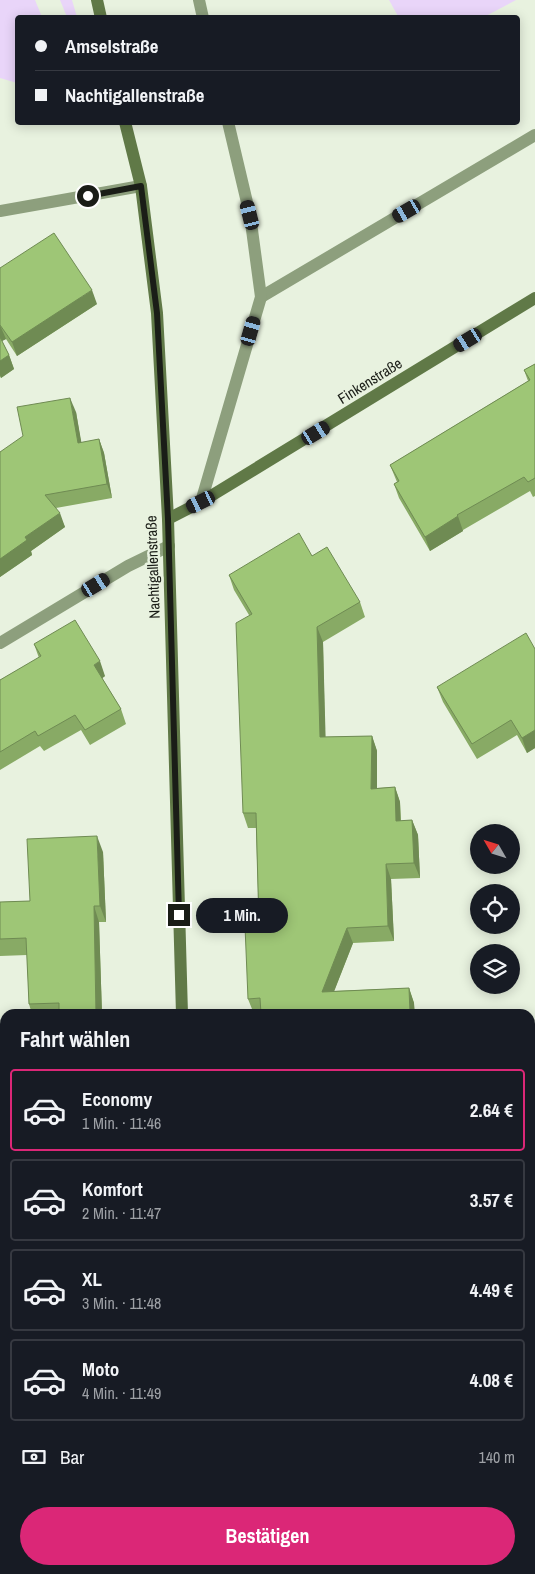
<!DOCTYPE html>
<html lang="de">
<meta charset="utf-8">
<style>
:root{--surface:#171b24;--page:#20242c;--text:#f1f3f6;--muted:#9ea1a6;--line:#363941;--accent:#db2777}
body{margin:0;font-family:"Archivo Narrow",sans-serif;background:var(--page);color:var(--text);height:100vh;display:flex;flex-direction:column;font-size:19px;white-space:nowrap}
*{box-sizing:border-box;margin:0}
p{font-size:16px;color:var(--muted)}
.icon{flex:none;width:28px;height:28px;fill:none;stroke:currentColor;stroke-width:2;stroke-linecap:round;stroke-linejoin:round}
.map{position:relative;flex:1;overflow:hidden}
.details{position:absolute;left:0px;top:1009px;width:535px;height:566px;display:flex;flex-direction:column;background:var(--surface);border-radius:15px 15px 0 0;box-shadow:0 2px 12px #0003}
.details>*{flex:none}
.banner{position:absolute;left:15px;top:15px;width:505px;height:110px;border-radius:5px;box-shadow:0 2px 12px #0003;display:grid;align-content:center;height:110px;padding:0 20px;background:var(--surface)}
.needle{width:32px;rotate:309deg}
.fabs{position:absolute;left:470px;top:824px;display:grid;gap:10px}
.fabs a{display:grid;place-items:center;width:50px;height:50px;border-radius:50%;background:var(--surface);box-shadow:0 2px 12px #0003;font-size:25px}
.end{position:absolute;width:22px;height:22px;margin:-11px;border:6px solid #1a1d17;background:#fff;box-shadow:0 0 0 2px #fff}
.from{border-radius:50%}
.bubble{position:absolute;height:35px;border-radius:18px;background:var(--surface);box-shadow:0 2px 12px #0003;font-size:16px;font-weight:700;line-height:35px;text-align:center}
.car{position:absolute;width:15px;height:30px;margin:-15px -8px;border-radius:6px;box-shadow:0 0 4px 1px #0007;background:linear-gradient(#222 24%,#8ab4d8 0 40%,#222 0 76%,#8ab4d8 0 86%,#222 0)}
.banner b{display:flex;align-items:center;gap:18px;height:48px;font-size:19px}
.banner b+b{border-top:1px solid var(--line)}
.banner i{width:12px;height:12px;background:var(--text)}
ul{padding:0;list-style:none}
li{display:flex;align-items:center;gap:15px;height:82px;margin:0 10px 8px;padding:0 10px;border:2px solid var(--line);border-radius:5px}
li div{flex:1}
li b{display:block;font-size:19px}
li em{font-style:normal;font-weight:700}
li.selected{border-color:var(--accent)}
li>.icon{width:45px;height:45px;stroke-width:1.5}
h2{padding:0 20px;font-size:22px;line-height:60px}
.pay{display:flex;align-items:center;gap:12px;height:55px;padding:0 20px;font-size:19px}
.pay p{margin-inline-start:auto}
.action{display:flex;gap:10px;margin-top:auto;padding:10px 20px}
.action a{flex:1;height:58px;border-radius:30px;background:var(--accent);color:#fff;font-size:20px;font-weight:700;line-height:58px;text-align:center}
.map>svg:first-child{display:block}
.green{fill:#e9d5f9}
.lines{fill:none;stroke-linecap:round;stroke-linejoin:round}
.service{stroke:#8d9f7d;stroke-width:12}
.minor{stroke:#8d9f7d;stroke-width:12}
.secondary{stroke:#607947;stroke-width:12}
.wall{fill:#88aa65}
.shaded-wall{fill:#6f8b53}
.building{fill:#9ec676;stroke:#6f8b53}
.route{stroke:#1a1d17;stroke-width:6}
.labels{text-anchor:middle;stroke-width:5;stroke-linejoin:round;paint-order:stroke}
.street-label{font-size:15px;fill:#1a1d17;stroke:#e8f2df}
</style>
<div class="map">
<svg width="535" height="1574" viewBox="0 0 535 1574">
<rect width="100%" height="100%" fill="#e8f2df"/>
<!-- green -->
<g class="green">
<polygon points="0,0 35,0 42,17 18,18 17,83 0,78"/>
<polygon points="60,0 72,0 77,17 67,17"/>
<polygon points="389,0 516,0 484,17 399,18"/>
</g>
<g class="lines">
<!-- service -->
<g class="service">
<polyline points="199,0 203,18"/>
<polyline points="261,297 535,135"/>
<polyline points="201,502 261,297 250,215 228,122"/>
</g>
<!-- minor -->
<g class="minor">
<polyline points="0,211 141,186"/>
<polyline points="0,643 128,566 169,546"/>
<polyline points="530,1295 535,1281"/>
<polyline points="530,1408 535,1410"/>
</g>
<!-- secondary -->
<g class="secondary">
<polyline points="97,0 101,18"/>
<polyline points="125,122 141,186 157,313 168,519 182,1014"/>
<polyline points="168,519 201,502 535,298"/>
<polyline points="232,1570 233,1574"/>
</g>
</g>
<!-- wall -->
<g class="wall">
<polygon points="0,268 97,304 17,356 6,339 2,341 9,355 14,369 1,378 0,376"/>
<polygon points="535,364 535,496 533,497 530,491 463,530 463,531 430,551 399,498 394,484 397,482 390,465 528,381 524,370"/>
<polygon points="76,412 81,443 99,439 104,453 112,498 56,508 65,527 31,551 32,555 0,577 0,452"/>
<polygon points="312,556 360,602 365,617 323,642 325,737 372,736 377,751 377,788 395,787 400,802 401,821 412,820 418,835 420,878 391,879 394,941 353,943 334,991 409,988 414,1003 254,1014 248,999 259,925 256,828 248,828 243,813 249,615 234,590 229,575"/>
<polygon points="34,644 105,676 102,678 121,709 126,724 90,745 81,730 44,751 40,746 0,770 0,680 39,658"/>
<polygon points="535,649 535,748 527,753 517,735 477,759 443,702 437,687"/>
<polygon points="103,852 106,922 99,922 102,1014 32,1014 29,1004 27,955 0,956 0,902 30,901"/>
<polygon points="535,1046 535,1143 530,1143 530,1047"/>
<rect x="0" y="1148" width="5" height="70"/>
<polygon points="530,1443 535,1445 535,1539 530,1538"/>
</g>
<!-- shaded-wall -->
<g class="shaded-wall">
<polygon points="92,290 97,304 17,356 12,342"/>
<polygon points="0,325 6,339 0,342"/>
<polygon points="9,355 14,369 1,378 0,375 0,361"/>
<polygon points="70,398 76,412 84,457 78,443"/>
<polygon points="99,439 104,453 112,498 107,484"/>
<polygon points="60,513 65,527 31,551 32,555 0,577 0,559 25,537"/>
<polygon points="458,516 463,531 430,551 425,537"/>
<polygon points="317,627 323,642 326,752 320,737"/>
<polygon points="100,661 105,676 100,680 94,665"/>
<polygon points="535,730 535,748 527,753 522,738"/>
<polygon points="372,736 377,751 377,804 371,789"/>
<polygon points="395,787 400,802 401,836 396,821"/>
<polygon points="412,820 418,835 420,878 414,863"/>
<polygon points="97,836 103,852 106,922 100,906"/>
<polygon points="386,864 391,879 394,941 388,926"/>
<polygon points="94,906 99,922 102,1014 96,1014"/>
<polygon points="347,928 353,943 328,1007 322,992"/>
<polygon points="409,988 414,1003 415,1014 410,1014"/>
</g>
<!-- building -->
<g class="building">
<polygon points="54,233 92,290 12,342 0,325 0,268"/>
<polygon points="0,337 9,355 0,361"/>
<polygon points="535,364 535,478 528,482 524,477 457,515 458,516 425,537 394,484 399,481 390,465 530,380 524,370"/>
<polygon points="70,398 78,443 99,439 107,484 45,495 60,513 25,537 27,540 0,559 0,452 23,436 17,407"/>
<polygon points="299,533 312,556 327,547 360,602 317,627 320,737 372,736 371,789 395,787 396,821 412,820 414,863 386,864 388,926 347,928 322,992 409,988 410,1014 261,1014 260,998 248,999 245,926 259,925 256,813 243,813 236,623 252,614 229,575"/>
<polygon points="75,620 100,661 94,665 121,709 85,730 75,715 38,736 35,731 0,752 0,680 41,656 34,644"/>
<polygon points="526,633 535,649 535,730 522,738 511,720 472,744 437,687"/>
<polygon points="97,836 100,906 94,906 96,1014 59,1014 59,1003 29,1004 26,938 0,939 0,902 30,901 27,839"/>
<polygon points="535,1046 535,1128 530,1128 530,1047"/>
<rect x="0" y="1148" width="5" height="54"/>
<polygon points="530,1443 535,1445 535,1526 530,1524"/>
</g>
<g class="lines">
<!-- route -->
<polyline class="route" points="88,196 141,186 157,313 168,519 179,915"/>
</g>
<g class="labels">
<!-- street labels -->
<g class="street-label">
<text transform="translate(370 381) rotate(-32)" y="5">Finkenstraße</text>
<text transform="translate(153 567) rotate(-92)" y="5">Nachtigallenstraße</text>
</g>
</g>
</svg>
<div class="fabs">
<a><svg class="needle" viewBox="-14 -14 28 28"><path d="M0-13l5 13h-10z" fill="#e53935"/><path d="M0 13l5-13h-10z" fill="#9ea1a6"/></svg></a>
<a><svg class="icon" aria-label="locate" viewBox="0 0 24 24"><circle cx="12" cy="12" r="6"/><path d="M12 2v4M12 18v4M2 12h4M18 12h4"/></svg></a>
<a><svg class="icon" aria-label="layers" viewBox="0 0 24 24"><path d="M12 4l9 5-9 5-9-5zM3 14l9 5 9-5"/></svg></a>
</div>
<i class="end from" style="left:88px;top:196px"></i>
<i class="end" style="left:179px;top:915px"></i>
<div class="bubble" style="left:196px;top:898px;width:92px">1 Min.</div>
<i class="car" style="left:407px;top:211px;rotate:240deg"></i>
<i class="car" style="left:250px;top:215px;rotate:346deg"></i>
<i class="car" style="left:251px;top:331px;rotate:16deg"></i>
<i class="car" style="left:468px;top:340px;rotate:239deg"></i>
<i class="car" style="left:316px;top:433px;rotate:59deg"></i>
<i class="car" style="left:201px;top:502px;rotate:244deg"></i>
<i class="car" style="left:96px;top:585px;rotate:59deg"></i>
<div class="banner">
<b><i class="from"></i>Amselstraße</b>
<b><i></i>Nachtigallenstraße</b>
</div>
<section class="details">
<h2>Fahrt wählen</h2>
<ul>
<li class="selected"><svg class="icon" aria-label="car" viewBox="0 0 24 24"><path d="M5 17H2v-5l4-1 3-4h7l3 4 3 1v5h-3M9 17h6M6 11h13"/><circle cx="7" cy="17" r="2"/><circle cx="17" cy="17" r="2"/></svg><div><b>Economy</b><p>1 Min. · 11:46</p></div><em>2.64 €</em></li>
<li><svg class="icon" aria-label="car" viewBox="0 0 24 24"><path d="M5 17H2v-5l4-1 3-4h7l3 4 3 1v5h-3M9 17h6M6 11h13"/><circle cx="7" cy="17" r="2"/><circle cx="17" cy="17" r="2"/></svg><div><b>Komfort</b><p>2 Min. · 11:47</p></div><em>3.57 €</em></li>
<li><svg class="icon" aria-label="car" viewBox="0 0 24 24"><path d="M5 17H2v-5l4-1 3-4h7l3 4 3 1v5h-3M9 17h6M6 11h13"/><circle cx="7" cy="17" r="2"/><circle cx="17" cy="17" r="2"/></svg><div><b>XL</b><p>3 Min. · 11:48</p></div><em>4.49 €</em></li>
<li><svg class="icon" aria-label="car" viewBox="0 0 24 24"><path d="M5 17H2v-5l4-1 3-4h7l3 4 3 1v5h-3M9 17h6M6 11h13"/><circle cx="7" cy="17" r="2"/><circle cx="17" cy="17" r="2"/></svg><div><b>Moto</b><p>4 Min. · 11:49</p></div><em>4.08 €</em></li>
</ul>
<div class="pay"><svg class="icon" aria-label="cash" viewBox="0 0 24 24"><path d="M3 7h18v10H3z"/><circle cx="12" cy="12" r="2"/></svg>Bar<p>140 m</p></div>
<div class="action"><a>Bestätigen</a></div>
</section>
</div>
